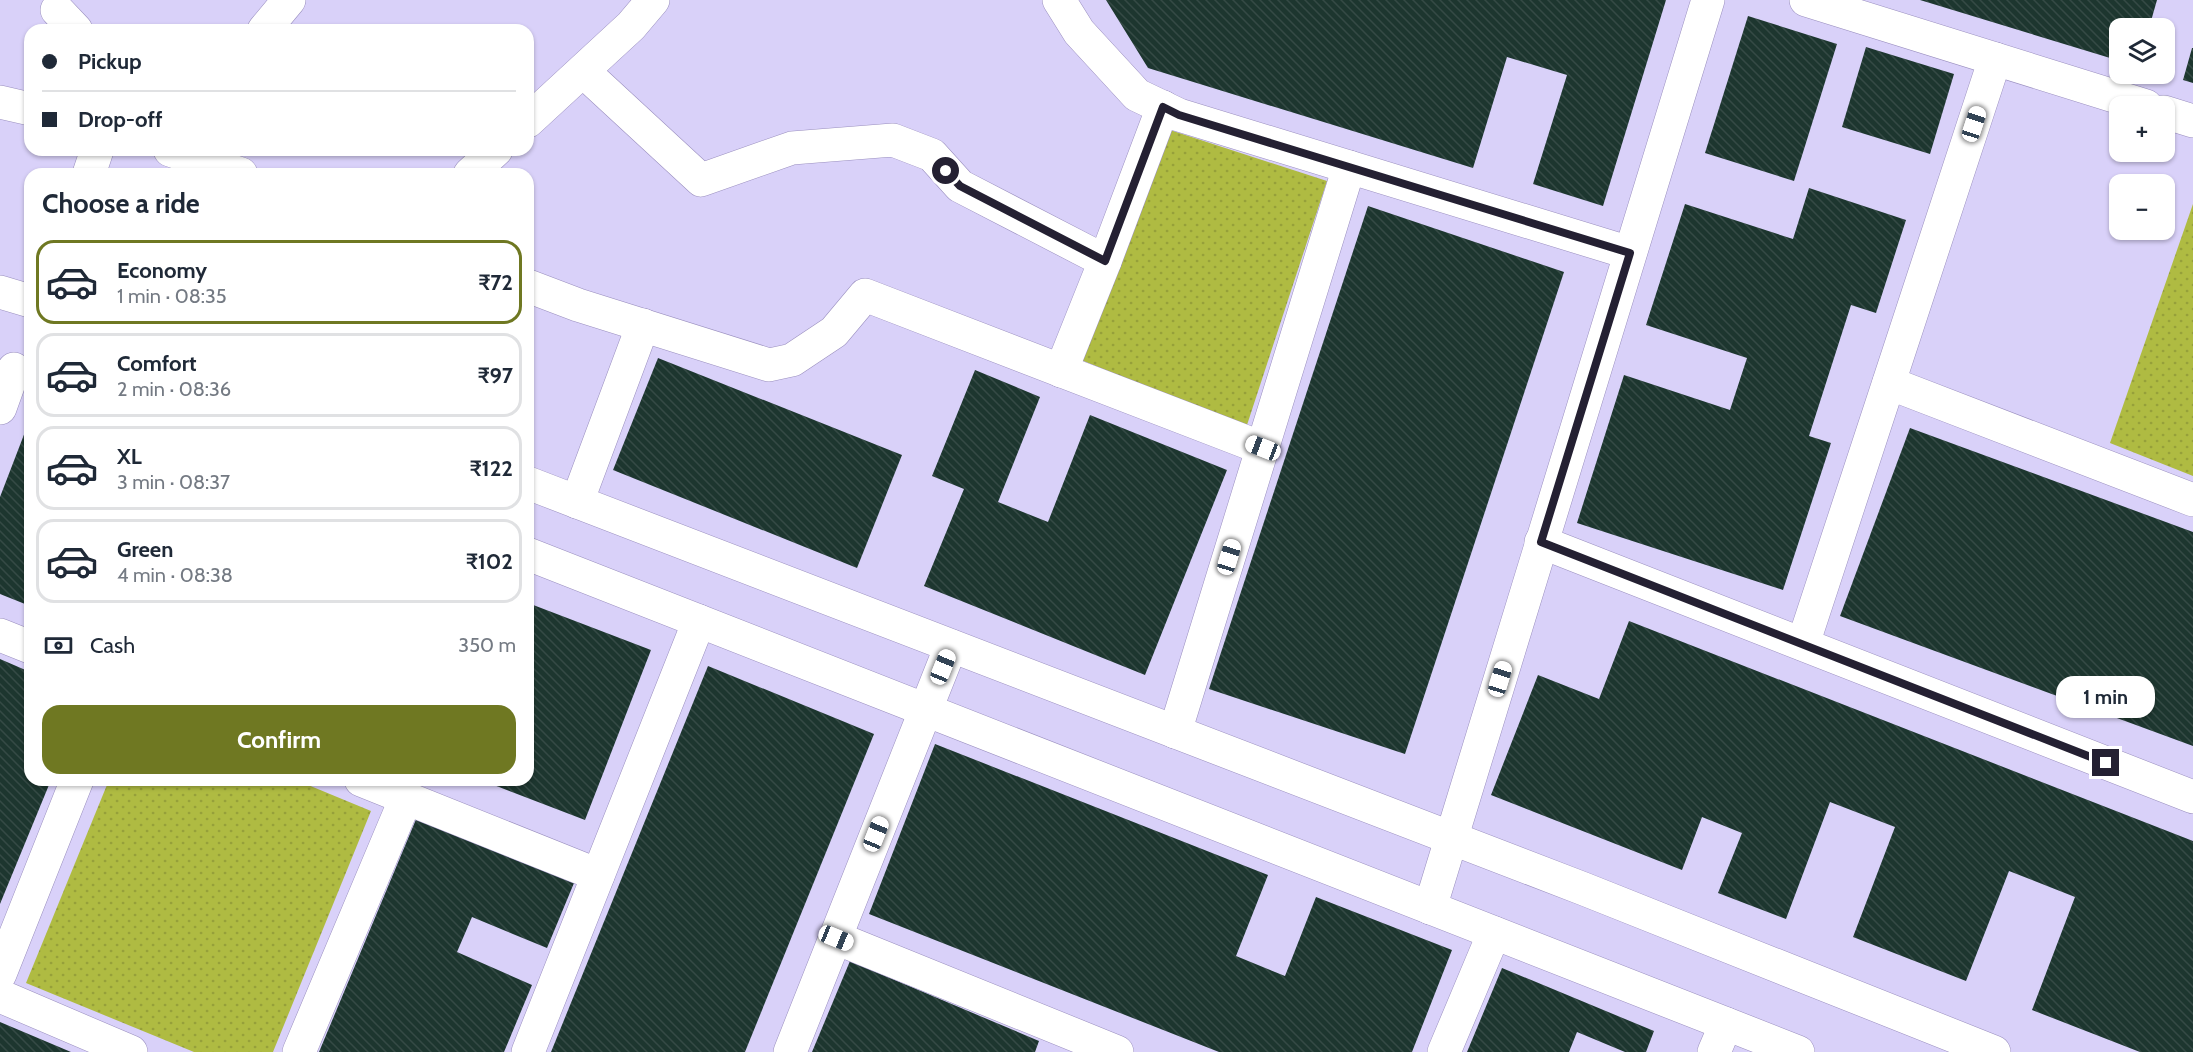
<!DOCTYPE html>
<meta charset="utf-8">
<style>
:root{--surface:#fff;--page:#f6f6f7;--text:#1f2937;--muted:#747a83;--line:#e0e1e3;--accent:#6f7822}
body{margin:0;font-family:Cabin,sans-serif;background:var(--page);color:var(--text);height:100vh;display:flex;flex-direction:column;font-size:22px;white-space:nowrap}
*{box-sizing:border-box;margin:0}
p{font-size:20px;color:var(--muted)}
.icon{flex:none;width:33px;height:33px;fill:none;stroke:currentColor;stroke-width:2;stroke-linecap:round;stroke-linejoin:round}
.map{position:relative;flex:1;overflow:hidden}
.drawer{position:absolute;left:24px;top:168px;width:510px;height:618px;display:flex;flex-direction:column;background:var(--surface);border-radius:18px;box-shadow:0 2px 4px #0004}
.drawer>*{flex:none}
.top-card{position:absolute;left:24px;top:24px;width:510px;height:132px;border-radius:18px;box-shadow:0 2px 4px #0004;display:grid;align-content:center;height:132px;padding:0 18px;background:var(--surface)}
.tools{position:absolute;left:2109px;top:18px;display:grid;gap:12px}
.tools a{display:grid;place-items:center;width:66px;height:66px;border-radius:12px;background:var(--surface);box-shadow:0 2px 4px #0004;font-size:30px}
.end{position:absolute;width:27px;height:27px;margin:-14px;border:8px solid #242032;background:#fff;box-shadow:0 0 0 3px #fff}
.from{border-radius:50%}
.bubble{position:absolute;height:42px;border-radius:18px;background:var(--surface);box-shadow:0 2px 4px #0004;font-size:20px;font-weight:800;line-height:42px;text-align:center}
.car{position:absolute;width:18px;height:36px;margin:-18px -9px;border-radius:8px;box-shadow:0 0 4px 2px #0007;background:linear-gradient(#fff 24%,#345 0 40%,#fff 0 76%,#345 0 86%,#fff 0)}
.top-card b{display:flex;align-items:center;gap:21px;height:57px;font-size:22px}
.top-card b+b{border-top:2px solid var(--line)}
.top-card i{width:15px;height:15px;background:var(--text)}
ul{padding:0;list-style:none}
li{display:flex;align-items:center;gap:18px;height:84px;margin:0 12px 9px;padding:0 6px;border:3px solid var(--line);border-radius:18px}
li div{flex:1}
li b{display:block;font-size:22px}
li em{font-style:normal;font-weight:800}
li.active{border-color:var(--accent)}
li>.icon{width:54px;height:54px;stroke-width:1.5}
h2{padding:0 18px;font-size:27px;line-height:72px}
.pay{display:flex;align-items:center;gap:15px;height:66px;padding:0 18px;font-size:22px}
.pay p{margin-inline-start:auto}
.action{display:flex;gap:12px;margin-top:auto;padding:12px 18px}
.action a{flex:1;height:69px;border-radius:18px;background:var(--accent);color:#fff;font-size:24px;font-weight:800;line-height:69px;text-align:center}
.map>svg:first-child{display:block}
.park{fill:url(#park-dots)}
.building{fill:url(#building-back-hatch)}
.lines{fill:none;stroke-linecap:round;stroke-linejoin:round}
.minor-casing{stroke:#9a8fbf;stroke-width:34}
.minor{stroke:#fff;stroke-width:33}
.route{stroke:#242032;stroke-width:8}
</style>
<div class="map">
<svg width="2193" height="1052" viewBox="0 0 2193 1052">
<defs>
<pattern id="park-dots" width="8" height="8" patternUnits="userSpaceOnUse" patternTransform="scale(1.5)"><rect width="8" height="8" fill="#afbb42"/><path d="M2 2h.1M6 6h.1" fill="none" stroke="#96a03a" stroke-width="1.8" stroke-linecap="round"/></pattern>
<pattern id="building-back-hatch" width="6" height="6" patternUnits="userSpaceOnUse" patternTransform="scale(1.5)"><rect width="6" height="6" fill="#1d362f"/><path d="M-1 5l2 2M0 0l6 6M5-1l2 2" fill="none" stroke="#354a45"/></pattern>
</defs>
<rect width="100%" height="100%" fill="#d9d1f9"/>
<!-- park -->
<g class="park">
<polygon points="1170,130 1327,181 1246,428 1081,360"/>
<polygon points="2193,204 2193,476 2110,443"/>
<polygon points="109,780 296,780 371,811 273,1052 194,1052 26,983"/>
</g>
<!-- building -->
<g class="building">
<polygon points="1106,0 1666,0 1603,206 1533,184 1567,75 1507,57 1473,168 1148,68"/>
<polygon points="1920,0 2157,0 2149,28 2120,28 2120,61"/>
<polygon points="1748,16 1837,44 1794,181 1705,153"/>
<polygon points="1866,47 1954,74 1930,154 1842,127"/>
<polygon points="2192,48 2193,48 2193,83 2183,80"/>
<polygon points="1809,188 1906,220 1876,313 1851,305 1809,436 1831,443 1783,590 1577,523 1624,375 1730,410 1747,358 1646,325 1685,204 1793,239"/>
<polygon points="1368,206 1564,272 1405,754 1209,689"/>
<polygon points="658,358 902,455 857,568 613,470"/>
<polygon points="975,370 1040,397 998,502 1048,522 1090,415 1227,470 1145,675 924,586 964,489 932,476"/>
<polygon points="30,419 30,606 0,594 0,497"/>
<polygon points="1910,428 2193,532 2193,746 1840,616"/>
<polygon points="528,603 651,650 585,820 481,780 528,780"/>
<polygon points="1629,621 2193,841 2193,1052 2140,1052 2032,1010 2075,897 2009,871 1966,981 1853,937 1895,827 1830,802 1786,919 1718,893 1742,833 1702,817 1682,870 1491,795 1538,675 1599,699"/>
<polygon points="0,659 30,672 30,780 51,780 0,904"/>
<polygon points="708,666 874,734 745,1052 551,1052"/>
<polygon points="935,744 1268,875 1236,956 1285,976 1316,897 1452,950 1412,1052 1219,1052 869,914"/>
<polygon points="417,817 574,883 547,948 472,917 457,952 532,985 504,1052 319,1052"/>
<polygon points="850,961 1039,1041 1035,1052 812,1052"/>
<polygon points="1502,968 1654,1031 1646,1052 1625,1052 1577,1032 1569,1052 1467,1052"/>
<polygon points="0,1022 71,1052 0,1052"/>
</g>
<g class="lines">
<defs>
<g id="minor">
<polyline points="1059,0 1079,32 1137,95 1179,115 1630,253"/>
<polyline points="1806,0 2146,106"/>
<polyline points="57,10 76,30"/>
<polyline points="264,30 289,0"/>
<polyline points="583,71 701,180 792,148 893,140 932,155 960,186 1105,261"/>
<polyline points="0,102 30,109"/>
<polyline points="2164,112 2193,121"/>
<polyline points="528,121 631,26 653,0"/>
<polyline points="170,150 241,174"/>
<polyline points="89,174 97,150"/>
<polyline points="470,174 496,150"/>
<polyline points="528,286 578,305 769,365 792,360 834,332 865,295 1262,448"/>
<polyline points="0,292 30,301"/>
<polyline points="1061,371 1105,261 1163,107"/>
<polyline points="1889,383 2193,500"/>
<polyline points="0,408 14,369"/>
<polyline points="528,483 1584,889 1994,1052"/>
<polyline points="577,502 643,325"/>
<polyline points="1541,542 2193,797"/>
<polyline points="528,554 1798,1052"/>
<polyline points="0,635 30,647"/>
<polyline points="1803,644 1995,59"/>
<polyline points="1175,732 1349,167"/>
<polyline points="361,780 598,875"/>
<polyline points="1430,908 1708,0"/>
<polyline points="836,938 1117,1052"/>
<polyline points="0,974 77,780"/>
<polyline points="0,996 131,1052"/>
<polyline points="299,1052 406,798"/>
<polyline points="528,1052 699,621"/>
<polyline points="790,1052 951,646"/>
<polyline points="1444,1052 1494,933"/>
<polyline points="1714,1052 1726,1024"/>
</g>
</defs>
<!-- minor casing -->
<use href="#minor" class="minor-casing"/>
<!-- minor -->
<use href="#minor" class="minor"/>
</g>
<g class="lines">
<!-- route -->
<polyline class="route" points="946,171 960,186 1105,261 1163,107 1179,115 1630,253 1541,542 2106,763"/>
</g>
</svg>
<div class="tools">
<a><svg class="icon" aria-label="layers" viewBox="0 0 24 24"><path d="M12 4l9 5-9 5-9-5zM3 14l9 5 9-5"/></svg></a>
<a>+</a>
<a>−</a>
</div>
<i class="end from" style="left:946px;top:171px"></i>
<i class="end" style="left:2106px;top:763px"></i>
<div class="bubble" style="left:2056px;top:676px;width:99px">1 min</div>
<i class="car" style="left:1974px;top:124px;rotate:18deg"></i>
<i class="car" style="left:1263px;top:448px;rotate:291deg"></i>
<i class="car" style="left:1229px;top:557px;rotate:17deg"></i>
<i class="car" style="left:943px;top:667px;rotate:22deg"></i>
<i class="car" style="left:1500px;top:679px;rotate:17deg"></i>
<i class="car" style="left:876px;top:834px;rotate:22deg"></i>
<i class="car" style="left:836px;top:938px;rotate:112deg"></i>
<div class="top-card">
<b><i class="from"></i>Pickup</b>
<b><i></i>Drop-off</b>
</div>
<section class="drawer">
<h2>Choose a ride</h2>
<ul>
<li class="active"><svg class="icon" aria-label="car" viewBox="0 0 24 24"><path d="M5 17H2v-5l4-1 3-4h7l3 4 3 1v5h-3M9 17h6M6 11h13"/><circle cx="7" cy="17" r="2"/><circle cx="17" cy="17" r="2"/></svg><div><b>Economy</b><p>1 min · 08:35</p></div><em>₹72</em></li>
<li><svg class="icon" aria-label="car" viewBox="0 0 24 24"><path d="M5 17H2v-5l4-1 3-4h7l3 4 3 1v5h-3M9 17h6M6 11h13"/><circle cx="7" cy="17" r="2"/><circle cx="17" cy="17" r="2"/></svg><div><b>Comfort</b><p>2 min · 08:36</p></div><em>₹97</em></li>
<li><svg class="icon" aria-label="car" viewBox="0 0 24 24"><path d="M5 17H2v-5l4-1 3-4h7l3 4 3 1v5h-3M9 17h6M6 11h13"/><circle cx="7" cy="17" r="2"/><circle cx="17" cy="17" r="2"/></svg><div><b>XL</b><p>3 min · 08:37</p></div><em>₹122</em></li>
<li><svg class="icon" aria-label="car" viewBox="0 0 24 24"><path d="M5 17H2v-5l4-1 3-4h7l3 4 3 1v5h-3M9 17h6M6 11h13"/><circle cx="7" cy="17" r="2"/><circle cx="17" cy="17" r="2"/></svg><div><b>Green</b><p>4 min · 08:38</p></div><em>₹102</em></li>
</ul>
<div class="pay"><svg class="icon" aria-label="cash" viewBox="0 0 24 24"><path d="M3 7h18v10H3z"/><circle cx="12" cy="12" r="2"/></svg>Cash<p>350 m</p></div>
<div class="action"><a>Confirm</a></div>
</section>
</div>
